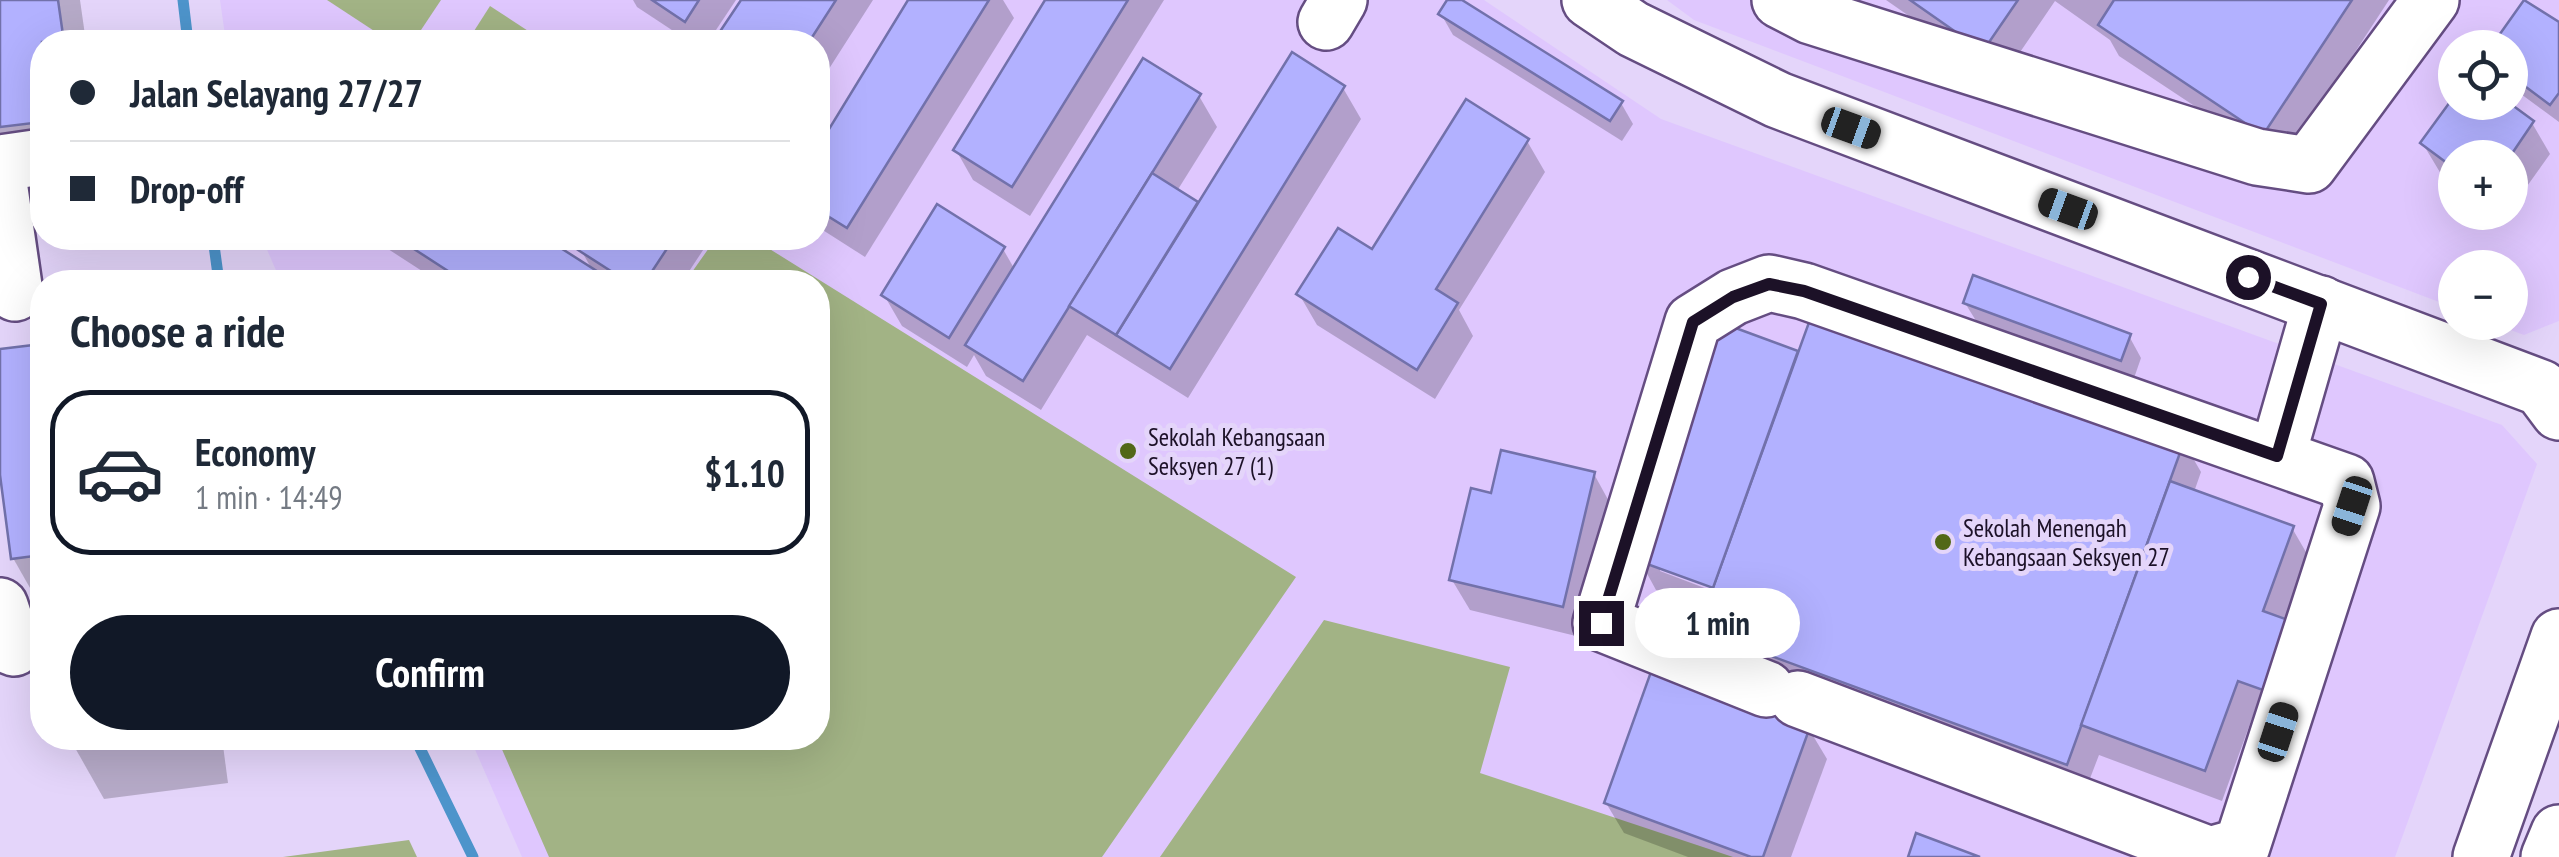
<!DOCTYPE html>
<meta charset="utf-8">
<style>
:root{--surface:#fff;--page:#f2f2f3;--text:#1f2937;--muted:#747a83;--line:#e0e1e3;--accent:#111827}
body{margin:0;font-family:"PT Sans Narrow",sans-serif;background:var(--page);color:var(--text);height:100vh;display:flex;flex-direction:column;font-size:38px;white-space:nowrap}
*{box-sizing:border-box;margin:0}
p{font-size:32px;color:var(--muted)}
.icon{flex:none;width:55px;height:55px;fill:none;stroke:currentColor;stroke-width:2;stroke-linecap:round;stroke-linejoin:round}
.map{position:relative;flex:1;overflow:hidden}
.sheet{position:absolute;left:30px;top:270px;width:800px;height:480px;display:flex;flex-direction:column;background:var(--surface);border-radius:40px;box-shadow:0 10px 40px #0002}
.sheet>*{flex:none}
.banner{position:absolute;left:30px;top:30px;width:800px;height:220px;border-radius:40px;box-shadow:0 10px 40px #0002;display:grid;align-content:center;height:220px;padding:0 40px;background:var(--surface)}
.controls{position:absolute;left:2438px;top:30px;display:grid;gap:20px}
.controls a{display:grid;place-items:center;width:90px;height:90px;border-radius:50%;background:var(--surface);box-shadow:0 10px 40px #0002;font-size:50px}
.end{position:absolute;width:45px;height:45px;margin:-22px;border:12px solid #1c1127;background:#fff;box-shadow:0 0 0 5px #fff}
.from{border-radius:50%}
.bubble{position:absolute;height:70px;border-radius:35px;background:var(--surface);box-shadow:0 10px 40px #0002;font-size:32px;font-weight:800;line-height:70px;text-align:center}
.car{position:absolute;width:30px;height:60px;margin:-30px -15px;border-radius:12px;box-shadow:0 0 8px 2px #0007;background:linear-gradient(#222 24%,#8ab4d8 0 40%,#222 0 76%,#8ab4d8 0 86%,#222 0)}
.banner b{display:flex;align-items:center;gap:35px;height:95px;font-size:38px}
.banner b+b{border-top:2px solid var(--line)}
.banner i{width:25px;height:25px;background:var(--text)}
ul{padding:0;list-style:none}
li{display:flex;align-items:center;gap:30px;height:165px;margin:0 20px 15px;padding:0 20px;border:5px solid transparent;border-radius:40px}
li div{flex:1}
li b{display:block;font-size:38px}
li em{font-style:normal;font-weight:800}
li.selected{border-color:var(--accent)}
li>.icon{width:90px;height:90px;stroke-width:1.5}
h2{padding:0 40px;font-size:45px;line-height:120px}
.button{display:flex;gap:20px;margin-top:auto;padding:20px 40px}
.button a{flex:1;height:115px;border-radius:60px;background:var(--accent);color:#fff;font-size:40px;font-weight:800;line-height:115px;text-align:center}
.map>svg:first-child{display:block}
.built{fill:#dfc7fe;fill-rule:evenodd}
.green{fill:#a2b385}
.shadow{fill:#0003;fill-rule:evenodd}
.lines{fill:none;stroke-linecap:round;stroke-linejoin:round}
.stream{stroke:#4d94cb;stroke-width:11}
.building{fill:#b2b1ff;stroke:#7271ab;stroke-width:2.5}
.minor-casing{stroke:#654d82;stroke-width:60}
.major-casing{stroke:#654d82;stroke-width:60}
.minor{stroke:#fff;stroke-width:55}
.major{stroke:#fff;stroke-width:55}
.route{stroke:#1c1127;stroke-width:12}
.poi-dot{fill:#526817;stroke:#e4d5fa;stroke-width:4}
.labels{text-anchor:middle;stroke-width:10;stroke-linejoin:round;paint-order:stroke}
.poi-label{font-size:25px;fill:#1c1127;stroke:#e4d5fa;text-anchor:start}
</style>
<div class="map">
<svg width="2559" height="857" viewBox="0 0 2559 857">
<rect width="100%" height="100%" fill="#e4d5fa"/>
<!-- built -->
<g class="built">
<polygon points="220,0 1484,0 1661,119 2502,425 2537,464 2395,857 522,857 470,738 818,738 818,282 281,282 262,238 818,238 818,42 226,42"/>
<path d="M1667 0H2559V321L2524 335 2492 323 2510 322V268H2455V308L1694 20ZM2455 48H2510V102H2455ZM2455 158H2510V212H2455Z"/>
</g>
<!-- green -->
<g class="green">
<polygon points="327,0 441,0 413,42 391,42"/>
<polygon points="490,6 545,42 467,42"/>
<polygon points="716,238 752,238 1296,577 1102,857 549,857 497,738 818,738 818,282 685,282"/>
<polygon points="1324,620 1510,667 1480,773 1733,857 1160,857"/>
<polygon points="409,840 417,857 283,857"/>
</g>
<!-- shadow -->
<g class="shadow">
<polygon points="0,0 80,0 86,42 42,42 42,178 0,184"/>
<polygon points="633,0 736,0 708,42 690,42 637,7"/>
<polygon points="744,0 873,0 818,86 818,42 716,42"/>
<polygon points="911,0 1003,0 1014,18 865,257 818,227 818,151"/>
<polygon points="1048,0 1164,0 1030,216 973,180 956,150"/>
<polygon points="1450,0 1458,0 1621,103 1633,124 1622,141 1453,35 1441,14"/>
<polygon points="1886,0 2389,0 2282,164 2119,56 2110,40 2055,1 2001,80"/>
<polygon points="2527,1 2559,25 2559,122 2510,86 2510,48 2493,48"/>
<polygon points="1343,88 1361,119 1188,398 1087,335 1041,410 986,376 974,355 967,367 902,326 884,295 1003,249 1015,270 1199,96 1217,127 1177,191 1199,205"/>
<polygon points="2455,99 2455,102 2532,123 2550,154 2510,210 2510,158 2455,158 2455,184 2441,174 2423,144"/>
<polygon points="1527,141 1545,172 1459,310 1473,336 1435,399 1317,325 1299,294 1373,253"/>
<polygon points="2493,212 2508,212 2503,220"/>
<polygon points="371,238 540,238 594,273 581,250 589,238 711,238 682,282 439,282"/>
<polygon points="1965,303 2129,336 2141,358 2133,381 1978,324"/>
<path d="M1723 326 1800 354 2183 441 2201 472 2194 492 2292 528 2310 559 2291 723 2255 710 2222 801 2099 755 2084 794 1718 659 1700 628 1707 609 1656 590 1639 559ZM1660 566 1725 590 1723 595 1660 571Z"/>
<polygon points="42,346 42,609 13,558 0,455 0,352"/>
<polygon points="1594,474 1611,505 1580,637 1470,610 1452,580 1492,496"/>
<polygon points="1809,729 1827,759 1791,857 1688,857 1624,833 1606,803"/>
<polygon points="73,738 222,738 228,783 104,799 74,746"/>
</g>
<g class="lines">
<!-- stream -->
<g class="stream">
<polyline points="183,0 188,42"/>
<polyline points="213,238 219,282"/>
<polyline points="415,738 473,857"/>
</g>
</g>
<!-- building -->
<g class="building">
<polygon points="0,0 58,0 64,42 42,42 42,122 0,127"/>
<polygon points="652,0 699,0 685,22"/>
<polygon points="741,0 836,0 809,42 713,42"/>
<polygon points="908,0 989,0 847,228 818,210 818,147"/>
<polygon points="1045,0 1128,0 1012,187 953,150"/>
<polygon points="1447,0 1462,0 1623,101 1610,121 1438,14"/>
<polygon points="1910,0 2018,0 1983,51"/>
<polygon points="2114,0 2352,0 2263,135 2098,25"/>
<polygon points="2524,0 2559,22 2559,93 2550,105 2510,75 2510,48 2490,48"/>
<polygon points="1292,52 1345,86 1170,369 1116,335"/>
<polygon points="1143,58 1201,94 1023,381 965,345"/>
<polygon points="2455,95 2455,102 2508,102 2534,121 2509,158 2455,158 2455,169 2420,143"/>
<polygon points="1466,99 1529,139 1436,289 1458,303 1417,370 1296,294 1338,228 1372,249"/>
<polygon points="1152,173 1198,202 1116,335 1069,306"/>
<polygon points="937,204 1005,247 949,338 881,295"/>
<polygon points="397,238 545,238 614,282 465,282"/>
<polygon points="586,238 674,238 645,282 628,282 578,250"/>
<polygon points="1973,275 2131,334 2121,361 1963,303"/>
<polygon points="1816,303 2185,439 2067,765 1698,629"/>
<polygon points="1722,323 1798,351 1713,588 1636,560"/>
<polygon points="42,344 42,555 11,559 0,475 0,349"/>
<polygon points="1501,450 1595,472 1563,607 1449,580 1471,488 1491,493"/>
<polygon points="2170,481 2294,526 2263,611 2299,624 2274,694 2238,681 2205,771 2081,725"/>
<polygon points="1652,669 1810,727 1763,857 1751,857 1604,803"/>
<polygon points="70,738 143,738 71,747"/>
<polygon points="1916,833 1980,857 1908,857"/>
</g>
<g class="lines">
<defs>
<g id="minor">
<polyline points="1590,0 1633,29 1778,100 2541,388 2559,412"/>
<polyline points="1780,0 1811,16 2257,157 2309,165 2431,0"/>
<polyline points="1326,22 1339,0"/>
<polyline points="0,163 42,157"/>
<polyline points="0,189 15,293"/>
<polyline points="2277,457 2321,304"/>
<polyline points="0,606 14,648"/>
<polyline points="1766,689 1601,623 1693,322 1733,297 1769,283 1804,291 2346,482 2352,506 2242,846 2210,855 1798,699"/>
</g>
<g id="major">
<polyline points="2481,857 2559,637"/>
<polyline points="2549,857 2559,833"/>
</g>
</defs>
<!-- minor casing -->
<use href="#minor" class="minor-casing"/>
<!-- major casing -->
<use href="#major" class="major-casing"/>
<!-- minor -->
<use href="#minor" class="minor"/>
<!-- major -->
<use href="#major" class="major"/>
</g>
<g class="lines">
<!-- route -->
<polyline class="route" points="1601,623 1693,322 1733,297 1769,284 1804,291 2277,456 2321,304 2248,277"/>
</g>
<!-- markers -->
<g class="poi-dot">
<circle cx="1128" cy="451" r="10"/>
<circle cx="1943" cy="542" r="10"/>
</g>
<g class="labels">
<!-- poi labels -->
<g class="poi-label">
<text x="1148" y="446">Sekolah Kebangsaan<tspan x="1148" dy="29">Seksyen 27 (1)</tspan></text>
<text x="1963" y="537">Sekolah Menengah<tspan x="1963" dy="29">Kebangsaan Seksyen 27</tspan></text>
</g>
</g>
</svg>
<div class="controls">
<a><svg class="icon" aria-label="locate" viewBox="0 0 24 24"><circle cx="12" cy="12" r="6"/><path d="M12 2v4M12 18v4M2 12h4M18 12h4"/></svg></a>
<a>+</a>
<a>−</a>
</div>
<i class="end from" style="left:2248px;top:277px"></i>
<i class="end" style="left:1601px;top:623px"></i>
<div class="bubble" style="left:1635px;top:588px;width:165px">1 min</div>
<i class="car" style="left:1851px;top:128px;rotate:110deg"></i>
<i class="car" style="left:2068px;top:209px;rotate:290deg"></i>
<i class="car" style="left:2352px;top:506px;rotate:198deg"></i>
<i class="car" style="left:2278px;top:732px;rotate:18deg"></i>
<div class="banner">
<b><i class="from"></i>Jalan Selayang 27/27</b>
<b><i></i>Drop-off</b>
</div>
<section class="sheet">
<h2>Choose a ride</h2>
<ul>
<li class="selected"><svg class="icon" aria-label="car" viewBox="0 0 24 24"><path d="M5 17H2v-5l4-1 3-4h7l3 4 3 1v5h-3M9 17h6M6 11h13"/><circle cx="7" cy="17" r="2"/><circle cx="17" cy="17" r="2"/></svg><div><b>Economy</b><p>1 min · 14:49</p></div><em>$1.10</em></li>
</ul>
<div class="button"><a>Confirm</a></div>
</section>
</div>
